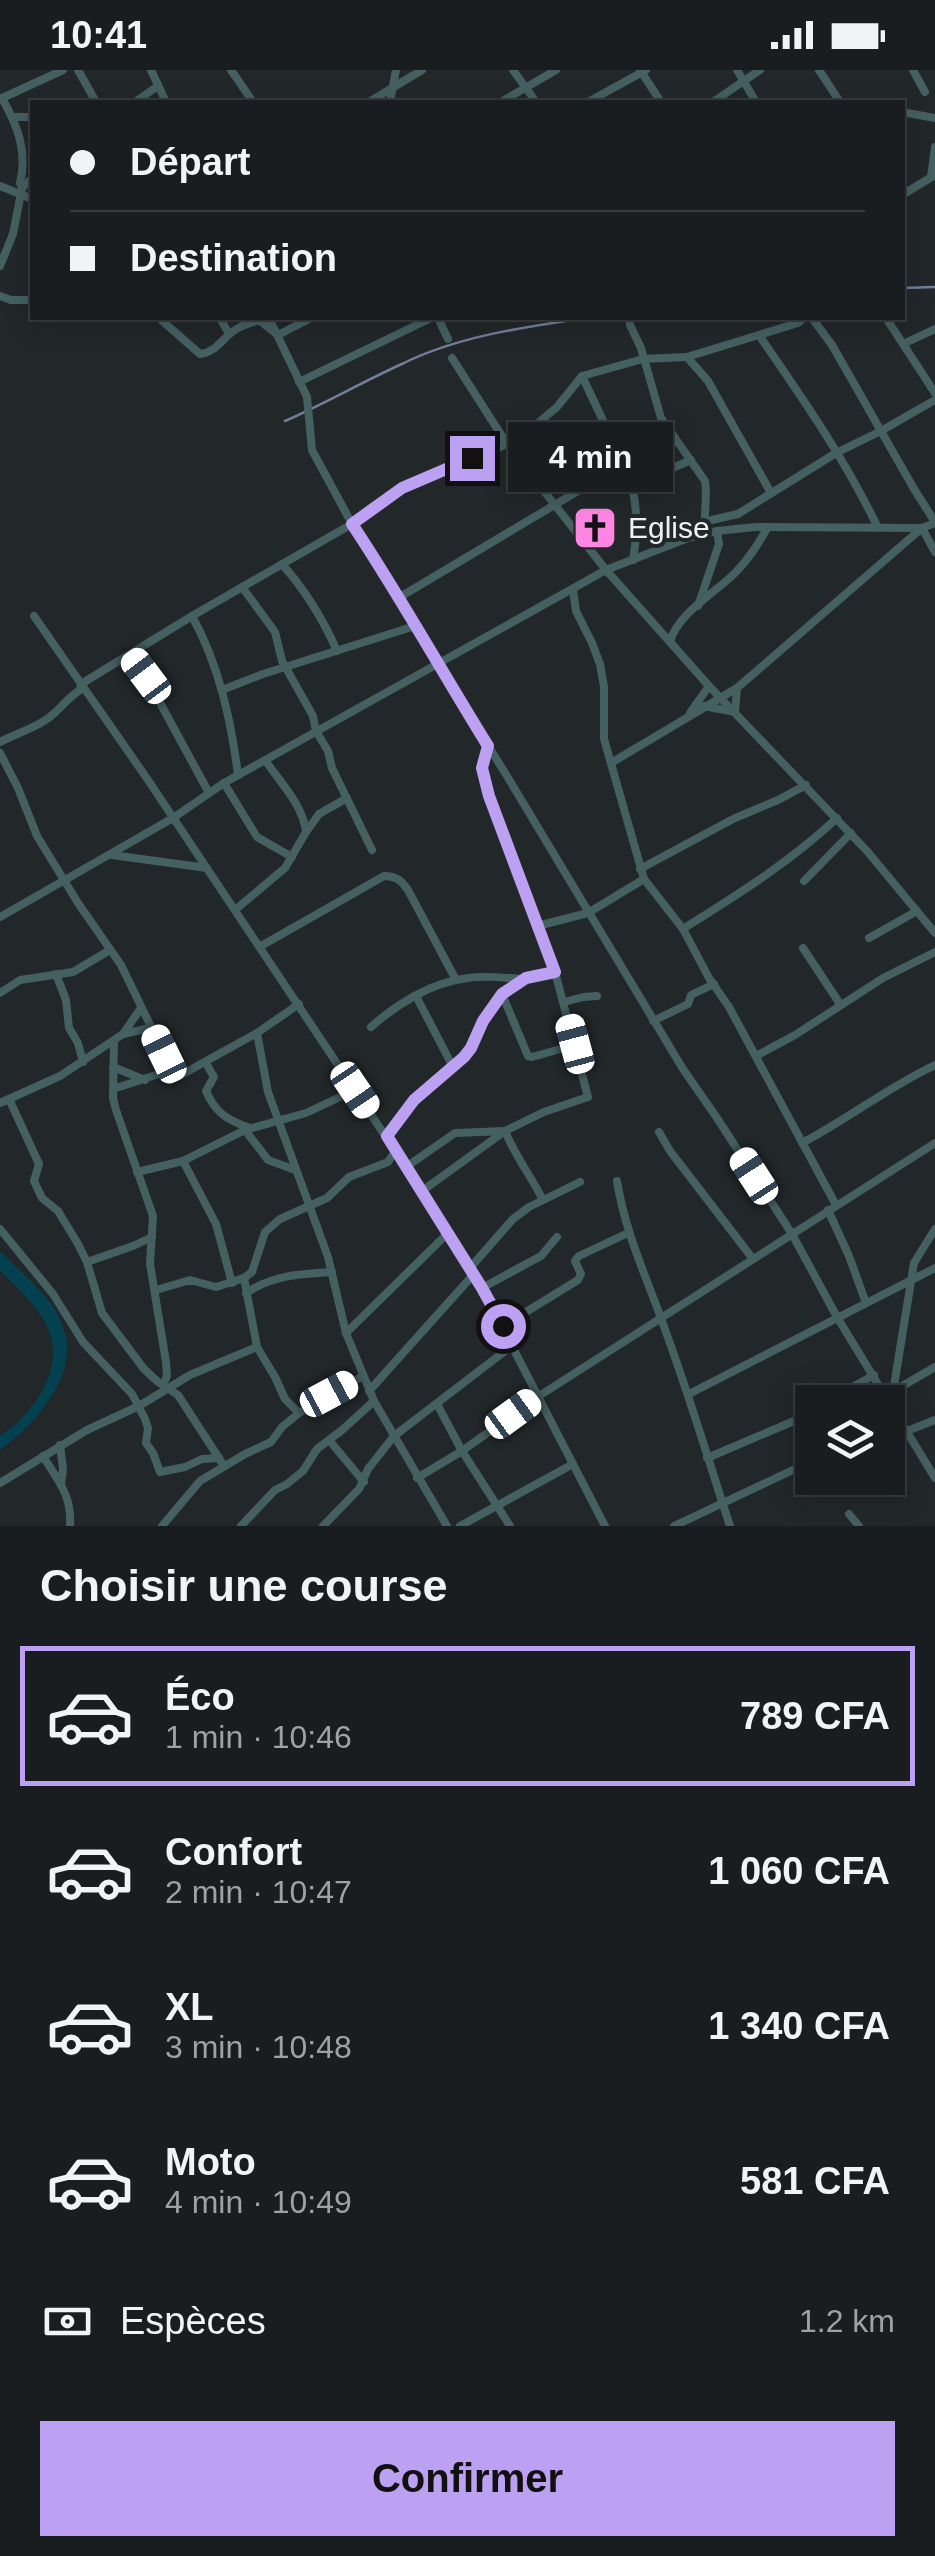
<!DOCTYPE html>
<html lang="fr">
<meta charset="utf-8">
<style>
:root{--surface:#1a1d1f;--page:#232628;--text:#f1f3f6;--muted:#9fa2a4;--line:#383b3d;--accent:#bca0f2}
body{margin:0;font-family:Helvetica,sans-serif;background:var(--page);color:var(--text);height:100vh;display:flex;flex-direction:column;font-size:38px;white-space:nowrap}
*{box-sizing:border-box;margin:0}
p{font-size:32px;color:var(--muted)}
.icon{flex:none;width:55px;height:55px;fill:none;stroke:currentColor;stroke-width:2;stroke-linecap:round;stroke-linejoin:round}
.map{position:relative;height:1456px;overflow:hidden}
.drawer{display:flex;flex-direction:column;background:var(--surface);flex:1}
.drawer>*{flex:none}
.guide{position:absolute;left:30px;top:30px;width:875px;height:220px;border-radius:0px;box-shadow:0 5px 25px #0003,0 0 0 2px var(--line);display:grid;align-content:center;height:220px;padding:0 40px;background:var(--surface)}
.fabs{position:absolute;left:795px;top:1315px;display:grid;gap:20px}
.fabs a{display:grid;place-items:center;width:110px;height:110px;border-radius:0px;background:var(--surface);box-shadow:0 5px 25px #0003,0 0 0 2px var(--line);font-size:50px}
.end{position:absolute;width:45px;height:45px;margin:-22px;border:12px solid #bca0f2;background:#111;box-shadow:0 0 0 5px #111}
.from{border-radius:50%}
.bubble{position:absolute;height:70px;border-radius:0px;background:var(--surface);box-shadow:0 5px 25px #0003,0 0 0 2px var(--line);font-size:32px;font-weight:700;line-height:70px;text-align:center}
.car{position:absolute;width:30px;height:60px;margin:-30px -15px;border-radius:12px;box-shadow:0 0 8px 2px #0007;background:linear-gradient(#fff 24%,#345 0 40%,#fff 0 76%,#345 0 86%,#fff 0)}
.guide b{display:flex;align-items:center;gap:35px;height:95px;font-size:38px}
.guide b+b{border-top:2px solid var(--line)}
.guide i{width:25px;height:25px;background:var(--text)}
ul{padding:0;list-style:none}
li{display:flex;align-items:center;gap:30px;height:140px;margin:0 20px 15px;padding:0 20px;border:5px solid transparent;border-radius:0px}
li div{flex:1}
li b{display:block;font-size:38px}
li em{font-style:normal;font-weight:700}
li.current{border-color:var(--accent)}
li>.icon{width:90px;height:90px;stroke-width:1.5}
h2{padding:0 40px;font-size:45px;line-height:120px}
.pay{display:flex;align-items:center;gap:25px;height:110px;padding:0 40px;font-size:38px}
.pay p{margin-inline-start:auto}
.action{display:flex;gap:20px;margin-top:auto;padding:20px 40px}
.action a{flex:1;height:115px;border-radius:0px;background:var(--accent);color:#111;font-size:40px;font-weight:700;line-height:115px;text-align:center}
.status{display:flex;justify-content:space-between;align-items:center;height:70px;padding:0 50px;background:var(--surface);direction:ltr}
.status svg{height:28px;fill:currentColor}
.map>svg:first-child{display:block}
.green{fill:#034050}
.lines{fill:none;stroke-linecap:round;stroke-linejoin:round}
.stream{stroke:#727e9b;stroke-width:2.5}
.street{stroke:#456061;stroke-width:8}
.route{stroke:#bca0f2;stroke-width:12}
.labels{text-anchor:middle;stroke-width:8;stroke-linejoin:round;paint-order:stroke}
.poi-label{font-size:30px;fill:#eef2f3;stroke:#222729;text-anchor:start}
</style>
<div class="status"><b>10:41</b><svg viewBox="0 0 49 12"><path d="M0 12V9h3v3zM5 12V6h3v6zM10 12V3h3v9zM15 12V0h3v12zM26 1h20v11H26zM47 4h2v5h-2z"/></svg></div>
<div class="map">
<svg width="935" height="1456" viewBox="0 0 935 1456">
<rect width="100%" height="100%" fill="#222729"/>
<!-- green -->
<path class="green" d="M0 1181C20 1202 49 1224 61 1251 84 1301 37 1353 0 1380V1366C34 1343 68 1296 46 1254 35 1233 16 1217 0 1200Z"/>
<g class="lines">
<!-- stream -->
<g class="stream">
<polyline points="902,218 935,217"/>
<path d="M285 351C326 333 364 311 404 293 459 266 525 257 585 248"/>
</g>
<!-- street -->
<g class="street">
<polyline points="78,0 96,32"/>
<polyline points="151,0 166,32"/>
<polyline points="231,0 253,32"/>
<polyline points="513,0 536,32"/>
<polyline points="640,0 661,32"/>
<polyline points="737,0 756,32"/>
<polyline points="819,0 840,32"/>
<polyline points="913,0 925,22"/>
<path d="M2 28C17 55 28 81 20 113L22 118"/>
<polyline points="0,29 63,0"/>
<polyline points="135,32 158,16"/>
<polyline points="369,32 422,0"/>
<polyline points="390,32 396,0"/>
<polyline points="501,32 556,0"/>
<polyline points="588,32 646,0"/>
<polyline points="713,32 760,0"/>
<polyline points="902,42 935,48"/>
<polyline points="13,47 32,47"/>
<polyline points="931,107 935,77"/>
<polyline points="0,116 32,129"/>
<polyline points="902,125 935,105"/>
<polyline points="0,196 13,164 22,118 32,108"/>
<polyline points="0,226 11,230 32,230"/>
<path d="M159 248 200 284C217 282 221 269 235 260 242 255 251 253 259 250L278 265 311 248"/>
<polyline points="220,248 229,264"/>
<polyline points="269,248 307,327 312,380 352,454 400,527 437,593 510,711 683,999 717,1048 792,1164 837,1247 935,1408"/>
<polyline points="438,248 448,269"/>
<path d="M629 248 630 255 641 278 661 348 705 411C708 428 703 447 705 464"/>
<polyline points="812,248 832,275 914,419 935,452"/>
<polyline points="886,248 935,323"/>
<path d="M759 265C801 326 845 389 877 456"/>
<polyline points="903,274 935,259"/>
<polyline points="687,287 708,311 771,423"/>
<polyline points="452,288 507,374 606,500 709,616 867,781 935,863"/>
<polyline points="582,306 630,408"/>
<polyline points="299,312 431,248"/>
<polyline points="703,452 738,444 836,383 881,361 935,330"/>
<path d="M633 490C638 461 638 436 630 408L647 409 691 390"/>
<path d="M282 494C305 520 323 549 337 581"/>
<polyline points="242,517 275,562 282,591 313,646 316,661 328,681 332,698 372,780"/>
<polyline points="573,520 576,541 592,573 600,594 604,617 604,669 644,809"/>
<polyline points="400,527 578,421 611,406 624,405 630,408"/>
<polyline points="698,536 719,474 717,461"/>
<polyline points="34,546 148,710 422,1121 482,1218 605,1456"/>
<path d="M192 546C219 595 231 650 238 705"/>
<path d="M670 572C677 544 715 523 735 503 749 489 758 474 768 457"/>
<polyline points="130,586 146,607 209,723"/>
<polyline points="222,620 263,604 415,556"/>
<polyline points="704,636 735,642 737,618 922,458 935,482"/>
<polyline points="690,643 709,616"/>
<path d="M0 672C15 664 33 659 47 649 60 640 67 628 80 620L81 614 192 546 352 454 402 418 507 374 525 364 557 337 582 306 643 289 687 287 798 253 804 248"/>
<polyline points="0,683 18,718 37,766 78,833 121,895 173,1002 181,1005 257,963 299,934"/>
<path d="M265 690C280 712 303 735 306 762"/>
<polyline points="611,693 737,618"/>
<polyline points="224,713 257,767 292,787"/>
<polyline points="112,785 207,798"/>
<polyline points="640,799 733,749 778,730 806,715"/>
<polyline points="804,811 851,763"/>
<polyline points="235,840 285,798 306,762 319,744 347,728"/>
<polyline points="0,847 173,748 224,713 606,500 688,468 717,461 755,457 922,458 935,453"/>
<polyline points="537,856 588,843 644,809 683,859 709,908 729,937 836,1135"/>
<path d="M683 859C738 824 789 793 837 748"/>
<polyline points="869,868 917,841"/>
<path d="M261 876 384 806C396 806 401 810 408 820L456 910"/>
<polyline points="803,878 840,934"/>
<polyline points="56,904 66,930 69,958 78,973 83,992"/>
<polyline points="0,923 20,910 73,902 110,880"/>
<polyline points="502,924 528,986 532,987 575,975"/>
<polyline points="416,926 453,997"/>
<polyline points="564,932 583,927 597,926"/>
<polyline points="653,951 688,934 691,925 714,914"/>
<path d="M371 957C397 934 432 912 468 908 485 905 505 908 523 909"/>
<polyline points="257,963 268,1022 328,1187 346,1263 374,1331 447,1456"/>
<polyline points="123,964 141,938"/>
<polyline points="114,971 113,1028 116,1040 153,1146 150,1194 166,1292 167,1306 163,1315"/>
<polyline points="756,986 795,965 883,908 935,882"/>
<path d="M206 993 214 1007 206 1021C215 1043 229 1051 250 1058"/>
<polyline points="113,997 145,1010"/>
<polyline points="113,1019 171,1000"/>
<polyline points="9,1029 39,1094 34,1111 42,1128 58,1141 78,1174 87,1192 102,1243 144,1299 158,1312 178,1325 224,1396"/>
<polyline points="0,1033 60,1006 123,964 151,958"/>
<polyline points="245,1060 268,1090 295,1100"/>
<polyline points="659,1062 670,1081 753,1189"/>
<polyline points="387,1067 414,1029 464,987 483,951 502,924 526,909 555,902"/>
<path d="M802 1073C848 1049 888 1017 935 995"/>
<polyline points="183,1091 216,1154 232,1213"/>
<path d="M406 1097 455 1063 505 1061C515 1086 531 1106 543 1130"/>
<polyline points="137,1102 183,1091 245,1060 306,1043 355,1020"/>
<path d="M617 1111C626 1167 649 1212 667 1265 690 1328 709 1392 730 1456"/>
<polyline points="422,1121 505,1061 544,1042 588,1027 555,902 484,707 482,698 489,676"/>
<polyline points="828,1140 849,1186 866,1233"/>
<polyline points="0,1159 53,1224 83,1272 132,1324 145,1349 148,1358 146,1373 153,1383 160,1402 185,1397 202,1389 219,1388"/>
<polyline points="87,1192 133,1176 152,1167"/>
<polyline points="470,1198 513,1149 529,1137 580,1112"/>
<polyline points="244,1208 257,1277 275,1307 285,1329 299,1343"/>
<polyline points="482,1218 541,1186 557,1167"/>
<polyline points="156,1220 190,1210 216,1217 244,1208 252,1202 265,1162 280,1149 327,1128 349,1107 388,1092 396,1080"/>
<path d="M246 1223C273 1205 300 1204 332 1202"/>
<polyline points="503,1256 578,1210 581,1204 575,1191 579,1186 628,1163"/>
<polyline points="346,1263 448,1163"/>
<polyline points="369,1321 473,1205"/>
<polyline points="892,1322 935,1297"/>
<polyline points="893,1322 914,1193 935,1159"/>
<polyline points="689,1324 935,1198"/>
<polyline points="826,1332 874,1305"/>
<polyline points="437,1334 462,1381 510,1456"/>
<polyline points="907,1361 935,1350"/>
<polyline points="329,1370 364,1412"/>
<polyline points="60,1375 63,1399 61,1415"/>
<path d="M43 1386C58 1411 72 1425 70 1456"/>
<polyline points="707,1388 794,1351 812,1341"/>
<polyline points="417,1408 462,1381 539,1326 935,1073"/>
<polyline points="0,1413 87,1360 139,1336 190,1305 257,1277"/>
<polyline points="849,1444 859,1456"/>
<polyline points="162,1456 200,1411 245,1384 271,1372 282,1357 299,1343 363,1306"/>
<polyline points="241,1456 275,1420 287,1414 303,1401 317,1379 341,1361 374,1331"/>
<polyline points="323,1456 359,1419 368,1399 394,1366 513,1275"/>
<polyline points="460,1456 573,1394"/>
<polyline points="674,1456 812,1391"/>
</g>
</g>
<g class="lines">
<!-- route -->
<path class="route" d="M472 388 402 418 352 454C400 526 442 602 488 676L482 698 489 726 555 902 526 908 502 924 483 951 471 978 464 987 414 1030 387 1066 482 1218 503 1256"/>
</g>
<!-- icons -->
<defs>
<symbol id="church-square" viewBox="-11 -11 22 22"><rect x="-9" y="-9" width="18" height="18" rx="4" fill="#fd86e3" stroke="#222729"/><path d="M-1.2-6h2.4v3.5h3.3v2.4h-3.3V6h-2.4V-.1h-3.3v-2.4h3.3Z" fill="#111"/></symbol>
</defs>
<g fill-rule="evenodd">
<use href="#church-square" x="570" y="433" width="50" height="50"/>
</g>
<g class="labels">
<!-- poi labels -->
<g class="poi-label">
<text x="628" y="468">Eglise</text>
</g>
</g>
</svg>
<div class="fabs">
<a><svg class="icon" aria-label="layers" viewBox="0 0 24 24"><path d="M12 4l9 5-9 5-9-5zM3 14l9 5 9-5"/></svg></a>
</div>
<i class="end from" style="left:503px;top:1256px"></i>
<i class="end" style="left:472px;top:388px"></i>
<div class="bubble" style="left:508px;top:352px;width:165px">4 min</div>
<i class="car" style="left:146px;top:606px;rotate:323deg"></i>
<i class="car" style="left:575px;top:974px;rotate:345deg"></i>
<i class="car" style="left:164px;top:984px;rotate:334deg"></i>
<i class="car" style="left:355px;top:1020px;rotate:146deg"></i>
<i class="car" style="left:754px;top:1106px;rotate:327deg"></i>
<i class="car" style="left:329px;top:1324px;rotate:62deg"></i>
<i class="car" style="left:513px;top:1344px;rotate:54deg"></i>
<div class="guide">
<b><i class="from"></i>Départ</b>
<b><i></i>Destination</b>
</div>
</div>
<section class="drawer">
<h2>Choisir une course</h2>
<ul>
<li class="current"><svg class="icon" aria-label="car" viewBox="0 0 24 24"><path d="M5 17H2v-5l4-1 3-4h7l3 4 3 1v5h-3M9 17h6M6 11h13"/><circle cx="7" cy="17" r="2"/><circle cx="17" cy="17" r="2"/></svg><div><b>Éco</b><p>1 min · 10:46</p></div><em>789 CFA</em></li>
<li><svg class="icon" aria-label="car" viewBox="0 0 24 24"><path d="M5 17H2v-5l4-1 3-4h7l3 4 3 1v5h-3M9 17h6M6 11h13"/><circle cx="7" cy="17" r="2"/><circle cx="17" cy="17" r="2"/></svg><div><b>Confort</b><p>2 min · 10:47</p></div><em>1 060 CFA</em></li>
<li><svg class="icon" aria-label="car" viewBox="0 0 24 24"><path d="M5 17H2v-5l4-1 3-4h7l3 4 3 1v5h-3M9 17h6M6 11h13"/><circle cx="7" cy="17" r="2"/><circle cx="17" cy="17" r="2"/></svg><div><b>XL</b><p>3 min · 10:48</p></div><em>1 340 CFA</em></li>
<li><svg class="icon" aria-label="car" viewBox="0 0 24 24"><path d="M5 17H2v-5l4-1 3-4h7l3 4 3 1v5h-3M9 17h6M6 11h13"/><circle cx="7" cy="17" r="2"/><circle cx="17" cy="17" r="2"/></svg><div><b>Moto</b><p>4 min · 10:49</p></div><em>581 CFA</em></li>
</ul>
<div class="pay"><svg class="icon" aria-label="cash" viewBox="0 0 24 24"><path d="M3 7h18v10H3z"/><circle cx="12" cy="12" r="2"/></svg>Espèces<p>1.2 km</p></div>
<div class="action"><a>Confirmer</a></div>
</section>
